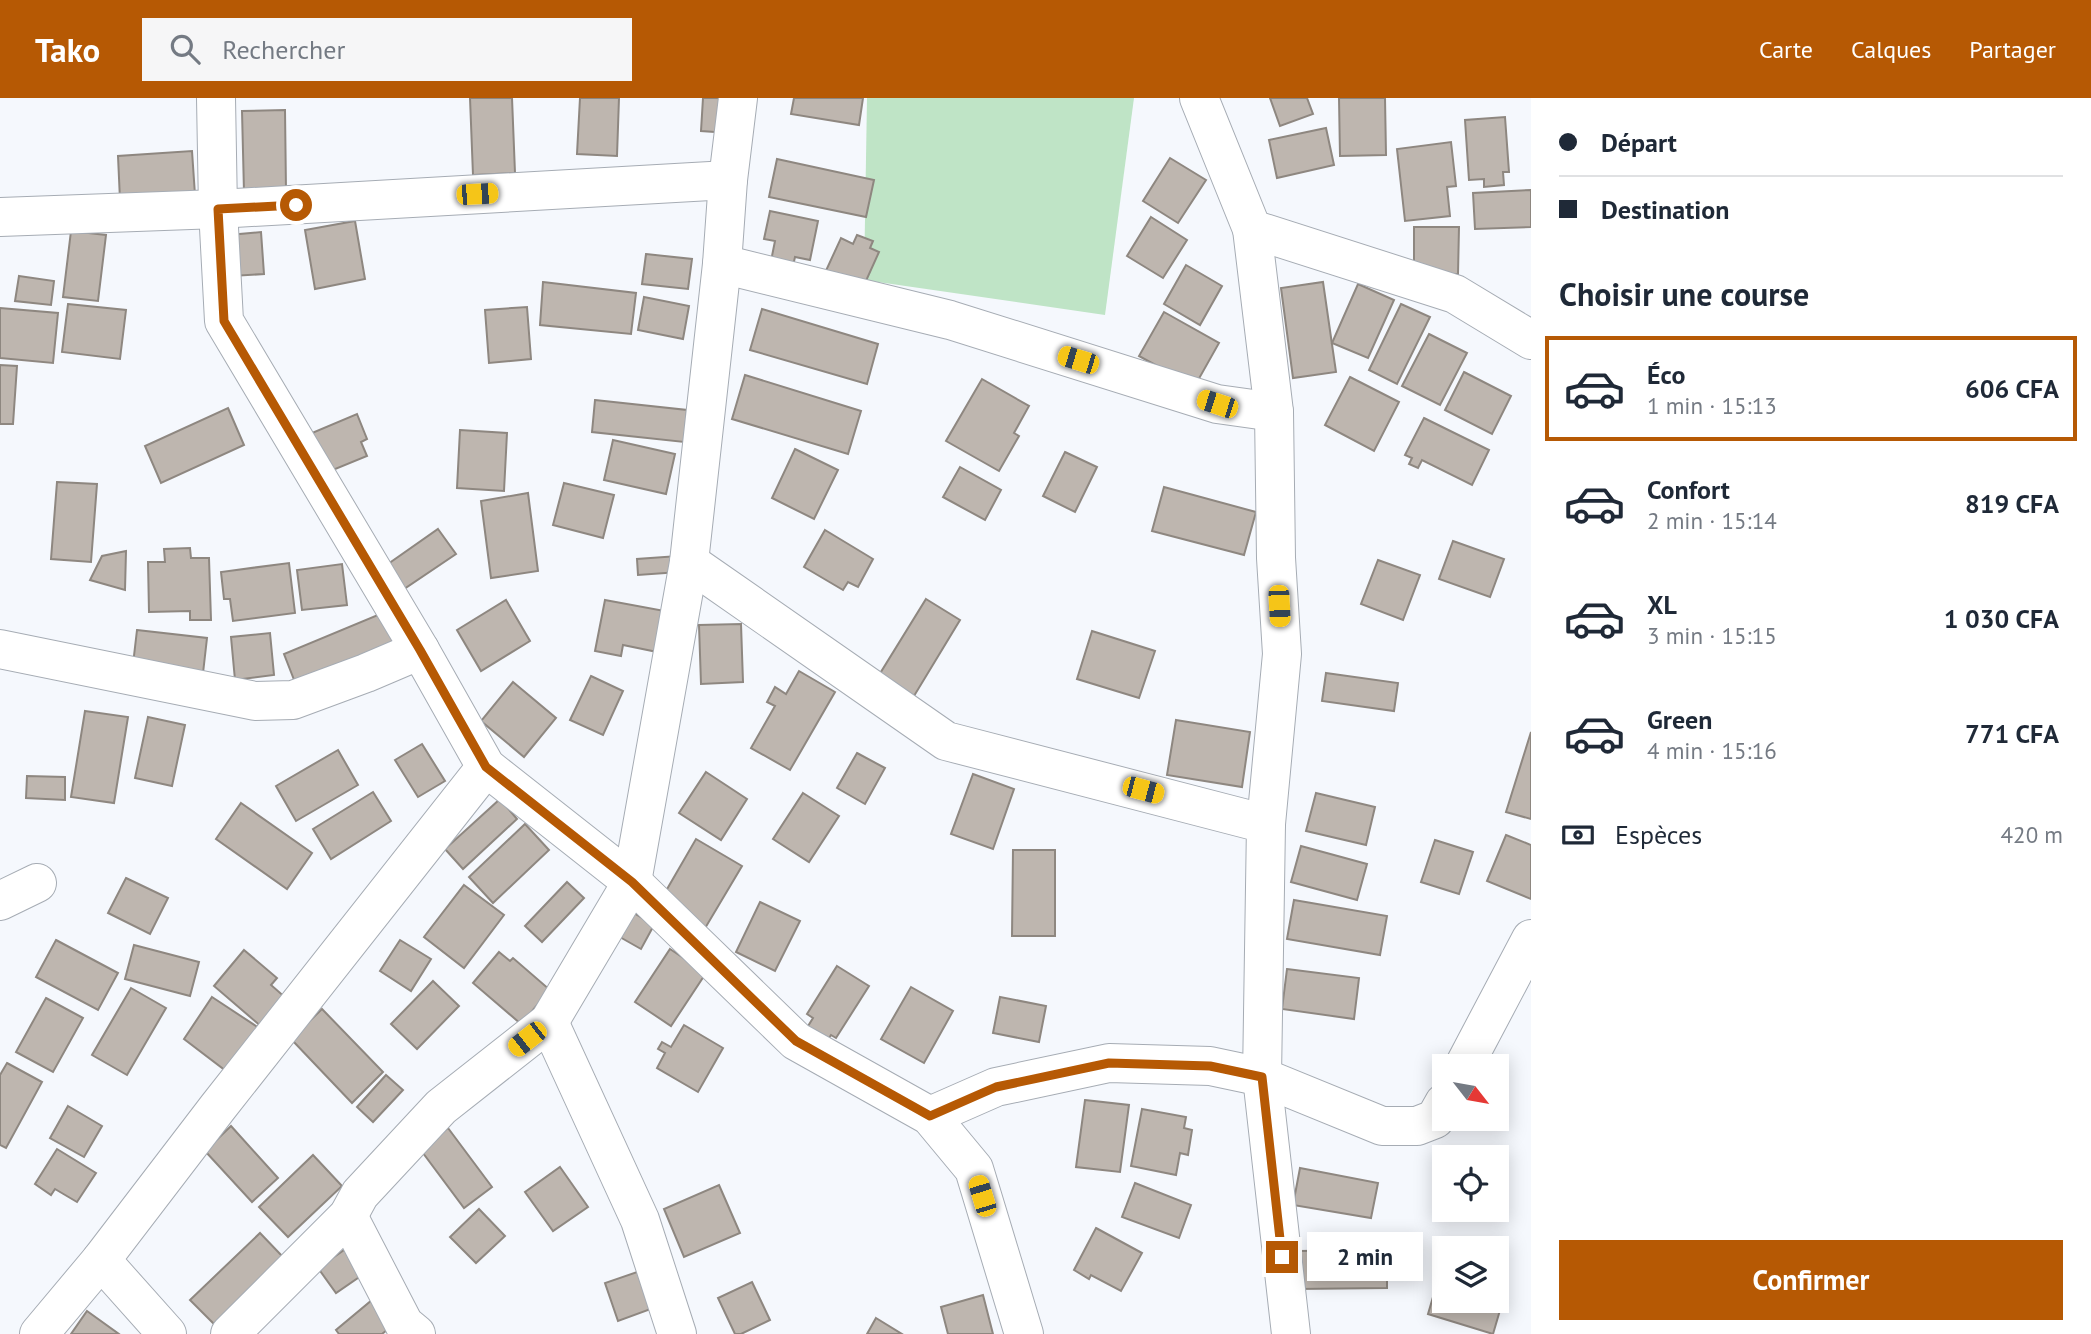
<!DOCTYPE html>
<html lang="fr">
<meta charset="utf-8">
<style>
:root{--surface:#fff;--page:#f6f6f7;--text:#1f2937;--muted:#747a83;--line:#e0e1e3;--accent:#b65904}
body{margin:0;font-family:"PT Sans",sans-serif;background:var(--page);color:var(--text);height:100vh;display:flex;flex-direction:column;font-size:26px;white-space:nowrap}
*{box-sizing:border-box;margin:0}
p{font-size:23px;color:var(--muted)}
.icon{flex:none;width:38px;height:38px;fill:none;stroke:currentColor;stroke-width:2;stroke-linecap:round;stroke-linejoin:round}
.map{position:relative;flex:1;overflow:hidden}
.drawer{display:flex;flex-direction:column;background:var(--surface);width:560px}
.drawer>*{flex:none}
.top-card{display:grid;align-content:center;height:154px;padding:0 28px;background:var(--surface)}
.needle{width:46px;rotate:121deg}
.tools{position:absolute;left:1432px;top:956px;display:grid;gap:14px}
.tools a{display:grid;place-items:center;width:77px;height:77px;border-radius:0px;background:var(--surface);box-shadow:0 4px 18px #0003;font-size:35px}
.end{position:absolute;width:32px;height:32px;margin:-16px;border:9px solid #b65904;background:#fff;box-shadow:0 0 0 4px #fff}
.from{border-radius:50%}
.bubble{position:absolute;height:49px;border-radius:0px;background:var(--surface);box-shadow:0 4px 18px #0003;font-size:23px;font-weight:600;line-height:49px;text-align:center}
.car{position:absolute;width:21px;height:42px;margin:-21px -10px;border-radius:9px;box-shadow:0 0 5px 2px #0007;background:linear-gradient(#f5c518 24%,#345 0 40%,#f5c518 0 76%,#345 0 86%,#f5c518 0)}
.top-card b{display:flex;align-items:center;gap:24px;height:66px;font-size:26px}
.top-card b+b{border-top:2px solid var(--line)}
.top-card i{width:18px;height:18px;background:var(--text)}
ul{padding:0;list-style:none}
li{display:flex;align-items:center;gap:21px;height:105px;margin:0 14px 10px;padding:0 14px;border:4px solid transparent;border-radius:0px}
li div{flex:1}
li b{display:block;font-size:26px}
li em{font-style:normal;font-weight:600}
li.current{border-color:var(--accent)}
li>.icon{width:63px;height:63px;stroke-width:1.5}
h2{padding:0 28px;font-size:32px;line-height:84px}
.pay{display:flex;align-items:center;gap:18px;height:77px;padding:0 28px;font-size:26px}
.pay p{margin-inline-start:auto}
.cta{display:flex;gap:14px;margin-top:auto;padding:14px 28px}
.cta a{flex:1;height:80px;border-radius:0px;background:var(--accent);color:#fff;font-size:28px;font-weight:600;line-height:80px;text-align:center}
header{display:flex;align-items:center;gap:42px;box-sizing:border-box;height:98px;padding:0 35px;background:var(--accent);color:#fff}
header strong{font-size:33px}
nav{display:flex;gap:38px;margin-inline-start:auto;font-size:24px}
.search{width:490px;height:63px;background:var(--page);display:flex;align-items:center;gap:18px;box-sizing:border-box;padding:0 24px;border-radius:0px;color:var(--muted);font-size:26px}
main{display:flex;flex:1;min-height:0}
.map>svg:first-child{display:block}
.green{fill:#bfe4c6}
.building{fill:#beb6af;stroke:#8e8780;stroke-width:2}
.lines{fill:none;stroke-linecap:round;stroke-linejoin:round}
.minor-casing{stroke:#a6acb4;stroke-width:40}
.minor{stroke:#fff;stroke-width:38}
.route{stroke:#b65904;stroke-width:9}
</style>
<header>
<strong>Tako</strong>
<div class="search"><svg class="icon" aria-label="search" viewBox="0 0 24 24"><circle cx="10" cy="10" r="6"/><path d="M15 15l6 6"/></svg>Rechercher</div>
<nav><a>Carte</a><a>Calques</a><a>Partager</a></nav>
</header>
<main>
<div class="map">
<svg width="1531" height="1236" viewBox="0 0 1531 1236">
<rect width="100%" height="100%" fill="#f5f8fd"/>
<!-- green -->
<polygon class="green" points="867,0 1134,0 1105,217 864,182"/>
<!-- building -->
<g class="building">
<polygon points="470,0 512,0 515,75 473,77"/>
<polygon points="580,0 619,0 617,58 577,56"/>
<polygon points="703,0 731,0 729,35 701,33"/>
<polygon points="794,0 863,0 859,27 791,16"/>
<polygon points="1270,0 1307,0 1313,16 1280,28"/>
<polygon points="1339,0 1385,0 1386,57 1340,58"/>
<polygon points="285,12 286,93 244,94 242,13"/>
<polygon points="1505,19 1509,74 1503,74 1504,87 1484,89 1484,81 1469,82 1465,22"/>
<polygon points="1326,30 1334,67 1277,80 1269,42"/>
<polygon points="1451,44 1456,88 1447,89 1450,118 1405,123 1397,51"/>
<polygon points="192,53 195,97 120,102 118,58"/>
<polygon points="1170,60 1206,82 1178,125 1143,103"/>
<polygon points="777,61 874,82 866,119 769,99"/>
<polygon points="1531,92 1531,129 1475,131 1473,95"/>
<polygon points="770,113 818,123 810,162 795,159 793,168 771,163 775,143 764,141"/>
<polygon points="1151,119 1187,142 1163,180 1127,158"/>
<polygon points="355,123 365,181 315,191 305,132"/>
<polygon points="1414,129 1459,129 1458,176 1414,176"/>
<polygon points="71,133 106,137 98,203 63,199"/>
<polygon points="261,134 264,176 232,178 229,137"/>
<polygon points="857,137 873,143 870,150 879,154 861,194 824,177 841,140 853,146"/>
<polygon points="646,156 692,161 688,191 642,186"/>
<polygon points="1186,167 1222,188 1200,227 1164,206"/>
<polygon points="19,178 54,183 51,207 15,203"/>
<polygon points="543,184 636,195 631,236 540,227"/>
<polygon points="1323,184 1336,274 1293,280 1281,190"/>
<polygon points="1358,186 1394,202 1368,260 1332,245"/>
<polygon points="644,199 689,208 683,241 638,232"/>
<polygon points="68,206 126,212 120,261 62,254"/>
<polygon points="1401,206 1430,219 1397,286 1369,272"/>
<polygon points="527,209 531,261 489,265 485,212"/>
<polygon points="0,210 58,215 53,265 0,260"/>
<polygon points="762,211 878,246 867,286 750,252"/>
<polygon points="1164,214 1219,245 1192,293 1174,277 1139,258"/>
<polygon points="1429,236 1467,255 1440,307 1402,288"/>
<polygon points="0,267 17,268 13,326 0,326"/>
<polygon points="1464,274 1511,298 1492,336 1445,312"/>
<polygon points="745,277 861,313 848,356 732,321"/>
<polygon points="1350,279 1399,304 1374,353 1325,327"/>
<polygon points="982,281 1029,308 1014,335 1019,338 999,373 946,343"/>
<polygon points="595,302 687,312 684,344 592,334"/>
<polygon points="228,310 244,347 161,385 145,348"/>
<polygon points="357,316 367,341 361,344 367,358 328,374 312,335"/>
<polygon points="1424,320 1489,352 1472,387 1422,362 1418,370 1409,366 1412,360 1405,357"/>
<polygon points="460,332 507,335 504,393 457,390"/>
<polygon points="613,342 675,356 666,396 604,382"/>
<polygon points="795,351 838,372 814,421 772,400"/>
<polygon points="1065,354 1097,369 1075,414 1043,398"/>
<polygon points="960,369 1001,392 985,422 943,399"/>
<polygon points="57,384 97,386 91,464 51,461"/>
<polygon points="564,385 614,397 603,440 553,427"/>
<polygon points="1164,389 1256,414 1244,457 1152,433"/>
<polygon points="528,395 538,473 491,480 481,403"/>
<polygon points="438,431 456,456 404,491 388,466"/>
<polygon points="825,432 873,461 858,489 848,484 843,492 804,469"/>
<polygon points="1453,443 1504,461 1490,499 1439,481"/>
<polygon points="190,450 191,460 209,460 211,522 190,522 190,513 149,514 148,464 165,464 164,451"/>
<polygon points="126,453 125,492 90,482 102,458"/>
<polygon points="678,458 679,474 638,477 637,461"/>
<polygon points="1378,462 1420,477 1403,522 1361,506"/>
<polygon points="289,465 295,515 233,523 230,501 224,501 221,474"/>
<polygon points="342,466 347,507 302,512 297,472"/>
<polygon points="926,501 960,522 911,603 876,582"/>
<polygon points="506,502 530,543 481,573 457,532"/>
<polygon points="605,502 670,514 662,555 623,547 621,558 595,553"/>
<polygon points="385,514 400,550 298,592 284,556"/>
<polygon points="741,526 743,584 701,586 699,527"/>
<polygon points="137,532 207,540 202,584 132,575"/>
<polygon points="1092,533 1155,553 1139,600 1077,581"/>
<polygon points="270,535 274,577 235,582 231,539"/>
<polygon points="799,573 835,594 790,672 751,650 775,608 767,604 775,589 786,596"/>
<polygon points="1326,575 1398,585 1394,613 1322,603"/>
<polygon points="591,578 623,593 603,637 570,622"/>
<polygon points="513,584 556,620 524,659 481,623"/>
<polygon points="85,613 128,619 114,705 71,699"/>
<polygon points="148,619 185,627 172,688 135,680"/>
<polygon points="1176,622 1250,634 1242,689 1167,677"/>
<polygon points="1531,634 1531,721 1506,714"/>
<polygon points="422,646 445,683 418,699 395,662"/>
<polygon points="338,652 358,687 296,723 276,688"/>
<polygon points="857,655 885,670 865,706 837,690"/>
<polygon points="706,674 747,701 721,742 679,715"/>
<polygon points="973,676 1014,691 993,751 951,736"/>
<polygon points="27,678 65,679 65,702 26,700"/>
<polygon points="373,694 391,723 331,761 313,731"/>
<polygon points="803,695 839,718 809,764 773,741"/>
<polygon points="1316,695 1375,709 1366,747 1306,733"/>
<polygon points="500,701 517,721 463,771 445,751"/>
<polygon points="241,705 312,755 287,791 216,741"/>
<polygon points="525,726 549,752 493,805 469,779"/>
<polygon points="1506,737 1531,747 1531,801 1487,783"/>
<polygon points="696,741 742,768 704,832 659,805"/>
<polygon points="1435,742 1473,754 1459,796 1421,784"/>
<polygon points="1301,748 1367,766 1357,802 1291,784"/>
<polygon points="1013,752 1055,752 1055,838 1012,838"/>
<polygon points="126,780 168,800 150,836 108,815"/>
<polygon points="567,784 584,800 542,844 525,828"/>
<polygon points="464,787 504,817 464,870 424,839"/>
<polygon points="1294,802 1387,818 1380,857 1287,841"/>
<polygon points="760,804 800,823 775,873 736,854"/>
<polygon points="632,814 654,827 641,851 618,838"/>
<polygon points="56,842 118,875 98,912 36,879"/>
<polygon points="400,842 431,861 411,893 380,873"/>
<polygon points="134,847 199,864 190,898 125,881"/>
<polygon points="670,851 706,875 671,928 635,904"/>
<polygon points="244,852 277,880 271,887 287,901 263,930 214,888"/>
<polygon points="499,854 510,863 513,860 550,892 521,926 473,885"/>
<polygon points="837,868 869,888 836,940 831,937 825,946 805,933 813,920 807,916"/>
<polygon points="1287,871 1359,880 1354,921 1282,911"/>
<polygon points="433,883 459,908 417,951 391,926"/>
<polygon points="911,889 953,913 924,965 881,941"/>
<polygon points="131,890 166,910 127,977 92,957"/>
<polygon points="212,899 262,932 230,976 184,941"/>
<polygon points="1000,899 1046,908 1039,944 993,935"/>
<polygon points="46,900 83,920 53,974 16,954"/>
<polygon points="322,911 383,974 352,1005 291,941"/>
<polygon points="684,927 723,950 698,994 657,970 665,955 658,951 662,944 671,949"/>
<polygon points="7,965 42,984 6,1050 0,1047 0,977"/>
<polygon points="386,977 403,992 373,1024 357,1009"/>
<polygon points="1085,1002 1129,1007 1120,1074 1076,1069"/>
<polygon points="68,1008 102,1028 84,1059 50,1040"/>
<polygon points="1142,1011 1186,1019 1184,1030 1192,1032 1188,1057 1180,1055 1176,1077 1131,1068"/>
<polygon points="231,1028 278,1080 252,1104 205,1053"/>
<polygon points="448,1030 492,1089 464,1110 420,1051"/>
<polygon points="57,1051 96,1075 77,1104 55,1091 51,1097 35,1086"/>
<polygon points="313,1057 342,1088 288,1139 259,1109"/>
<polygon points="560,1069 588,1109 553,1133 525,1094"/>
<polygon points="1300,1070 1378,1085 1371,1120 1293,1107"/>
<polygon points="1135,1085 1191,1107 1179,1140 1122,1119"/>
<polygon points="719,1087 740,1135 684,1159 664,1111"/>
<polygon points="479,1111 505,1138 476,1165 450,1139"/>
<polygon points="1096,1130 1142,1155 1121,1193 1091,1177 1089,1181 1074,1172"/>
<polygon points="260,1135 283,1159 214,1226 190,1202"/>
<polygon points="350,1148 368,1173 336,1195 318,1170"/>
<polygon points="1387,1152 1387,1190 1297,1191 1297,1153"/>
<polygon points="646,1171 659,1208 618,1223 605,1185"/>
<polygon points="1438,1182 1444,1184 1444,1202 1496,1202 1496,1200 1503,1202 1493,1236 1428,1216"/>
<polygon points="752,1184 770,1222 741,1236 735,1236 718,1200"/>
<polygon points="983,1197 993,1236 948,1236 941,1209"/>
<polygon points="372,1202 393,1227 382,1236 339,1236 336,1232"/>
<polygon points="87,1213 119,1236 71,1236"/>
<polygon points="876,1220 902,1236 867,1236"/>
</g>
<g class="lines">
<defs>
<g id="minor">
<polyline points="216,0 218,111 224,223 420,552 486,669 632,784 796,943 930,1018 974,1071 1024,1236"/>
<polyline points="1199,0 1252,131 1455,196 1531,242"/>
<polyline points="0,119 218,111 728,82"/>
<polyline points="1252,131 1274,314 1276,460 1282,556 1266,726"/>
<polyline points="722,166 950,222 1217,306 1274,314"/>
<polyline points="689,464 946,643 1266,726 1262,979 1291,1236"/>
<polyline points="0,551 255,603 293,602 366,575 420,552"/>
<polyline points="0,803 37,785"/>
<polyline points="549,924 640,1122 677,1236"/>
<polyline points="1464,968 1531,841"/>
<polyline points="930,1018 996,989 1109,965 1210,968 1262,979 1382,1028 1417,1028 1435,1021 1444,1005"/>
<polyline points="348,1118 404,1226 416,1236"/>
<polyline points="101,1162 167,1236"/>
<polyline points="39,1236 101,1162 218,1009 486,669"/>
<polyline points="230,1236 348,1118 360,1096 441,1009 549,924 632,784 689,464 722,166 728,82 738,0"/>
</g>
</defs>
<!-- minor casing -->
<use href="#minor" class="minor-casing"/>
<!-- minor -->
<use href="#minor" class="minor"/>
</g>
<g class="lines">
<!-- route -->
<polyline class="route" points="296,107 218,111 224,223 420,552 486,669 632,784 796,943 930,1018 996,989 1109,965 1210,968 1262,979 1282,1159"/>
</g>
</svg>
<div class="tools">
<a><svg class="needle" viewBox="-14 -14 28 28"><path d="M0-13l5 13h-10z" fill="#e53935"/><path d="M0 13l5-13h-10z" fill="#747a83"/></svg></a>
<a><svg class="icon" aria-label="locate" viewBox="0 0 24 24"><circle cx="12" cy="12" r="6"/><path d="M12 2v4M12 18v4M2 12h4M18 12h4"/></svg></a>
<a><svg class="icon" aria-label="layers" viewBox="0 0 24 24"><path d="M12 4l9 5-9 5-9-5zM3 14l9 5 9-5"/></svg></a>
</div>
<i class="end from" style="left:296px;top:107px"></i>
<i class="end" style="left:1282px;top:1159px"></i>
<div class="bubble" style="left:1307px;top:1134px;width:116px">2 min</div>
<i class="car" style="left:477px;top:96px;rotate:87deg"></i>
<i class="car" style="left:1078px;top:262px;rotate:287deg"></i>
<i class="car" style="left:1217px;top:306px;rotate:288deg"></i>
<i class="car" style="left:1279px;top:508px;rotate:177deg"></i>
<i class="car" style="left:1143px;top:692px;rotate:105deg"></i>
<i class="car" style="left:527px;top:941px;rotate:232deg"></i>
<i class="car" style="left:982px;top:1098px;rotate:343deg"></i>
</div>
<section class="drawer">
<div class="top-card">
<b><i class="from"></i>Départ</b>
<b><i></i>Destination</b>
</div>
<h2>Choisir une course</h2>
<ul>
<li class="current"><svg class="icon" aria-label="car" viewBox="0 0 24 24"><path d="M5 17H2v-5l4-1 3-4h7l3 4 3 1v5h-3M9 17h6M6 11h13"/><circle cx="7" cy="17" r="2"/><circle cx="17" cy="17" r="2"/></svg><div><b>Éco</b><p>1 min · 15:13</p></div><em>606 CFA</em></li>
<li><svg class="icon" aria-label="car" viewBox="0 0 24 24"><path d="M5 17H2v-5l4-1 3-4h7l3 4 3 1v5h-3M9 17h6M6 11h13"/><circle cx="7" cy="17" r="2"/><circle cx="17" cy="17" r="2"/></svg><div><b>Confort</b><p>2 min · 15:14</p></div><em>819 CFA</em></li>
<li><svg class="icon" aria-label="car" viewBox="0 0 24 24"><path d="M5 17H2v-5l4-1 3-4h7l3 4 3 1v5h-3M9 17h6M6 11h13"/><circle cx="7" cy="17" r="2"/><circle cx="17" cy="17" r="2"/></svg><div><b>XL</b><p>3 min · 15:15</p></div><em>1 030 CFA</em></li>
<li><svg class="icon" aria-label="car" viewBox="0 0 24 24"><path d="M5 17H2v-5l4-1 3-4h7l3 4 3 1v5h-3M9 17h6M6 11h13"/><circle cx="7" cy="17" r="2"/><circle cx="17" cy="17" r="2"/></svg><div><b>Green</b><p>4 min · 15:16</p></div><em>771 CFA</em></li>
</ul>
<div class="pay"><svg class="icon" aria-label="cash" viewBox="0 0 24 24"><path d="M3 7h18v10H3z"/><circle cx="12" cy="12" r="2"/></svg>Espèces<p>420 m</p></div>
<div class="cta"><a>Confirmer</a></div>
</section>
</main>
